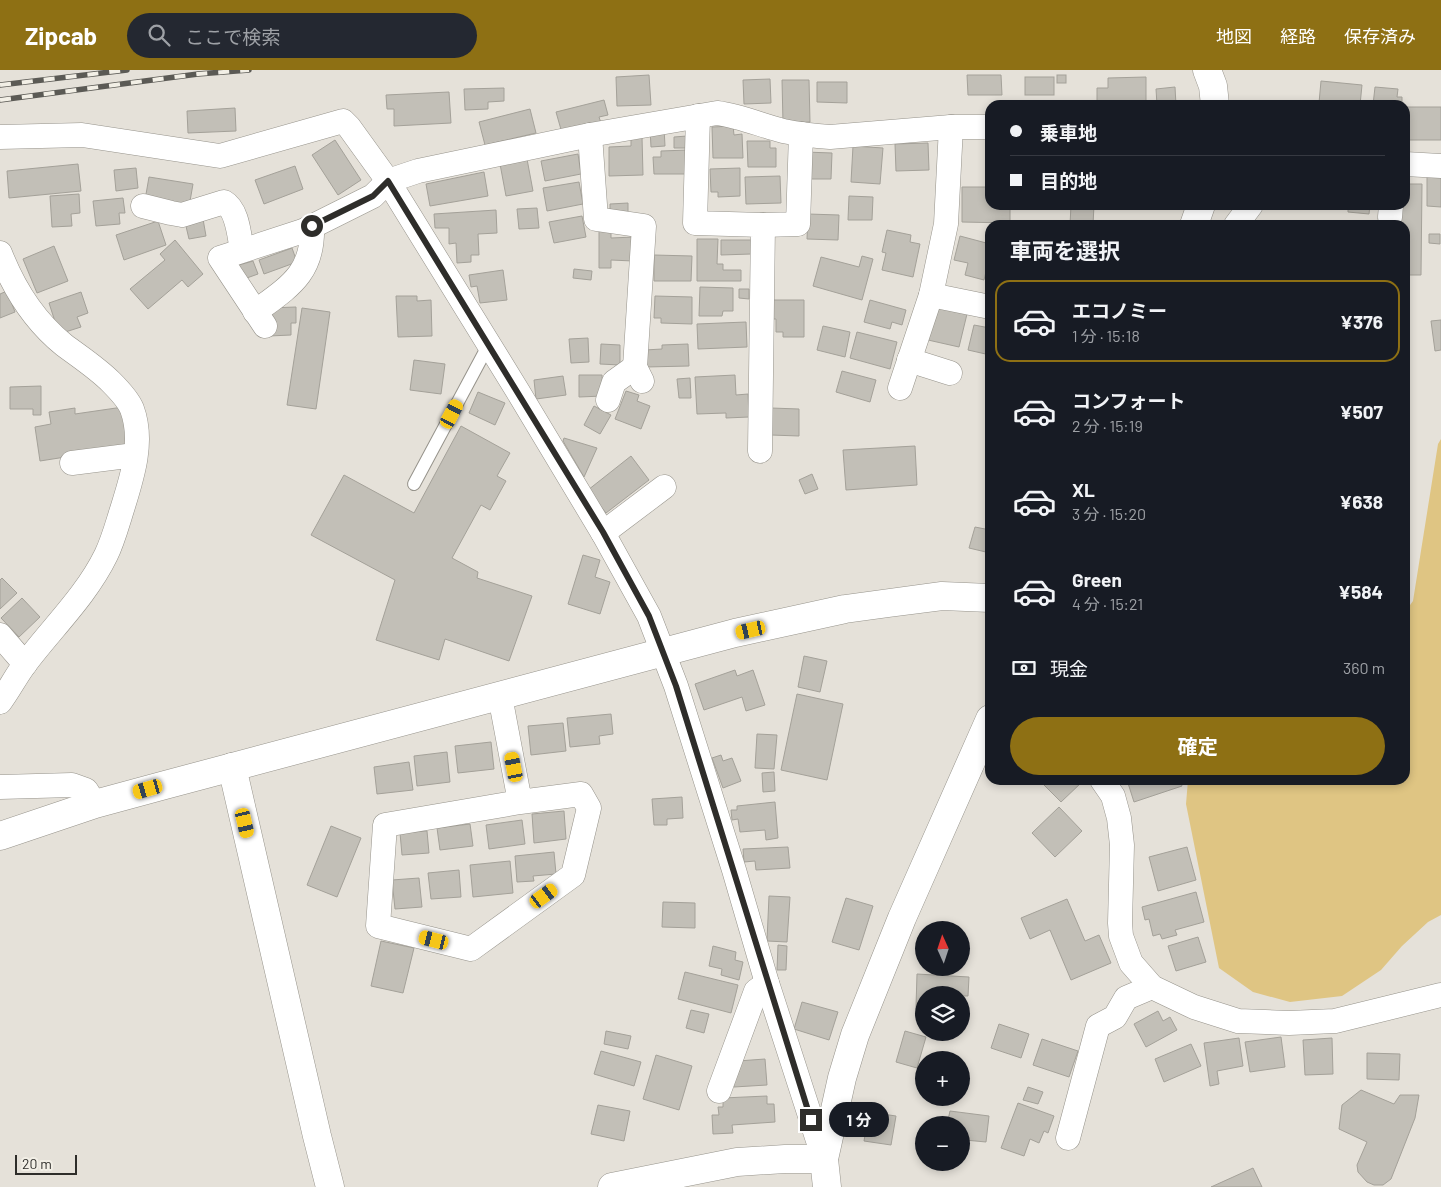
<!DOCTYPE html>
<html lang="ja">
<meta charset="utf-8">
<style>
:root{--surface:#171b24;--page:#242831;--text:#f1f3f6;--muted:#9ea1a6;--line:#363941;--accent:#8e7014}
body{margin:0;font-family:Barlow,"Noto Sans JP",sans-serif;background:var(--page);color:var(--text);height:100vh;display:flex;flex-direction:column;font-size:19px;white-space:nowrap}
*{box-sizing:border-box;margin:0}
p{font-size:16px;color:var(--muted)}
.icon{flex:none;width:28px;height:28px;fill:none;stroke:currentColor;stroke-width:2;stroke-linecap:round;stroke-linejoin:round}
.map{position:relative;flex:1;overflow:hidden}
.side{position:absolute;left:985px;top:150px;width:425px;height:565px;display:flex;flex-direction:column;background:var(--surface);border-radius:15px;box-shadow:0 2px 8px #0003}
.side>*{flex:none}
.guide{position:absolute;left:985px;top:30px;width:425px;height:110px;border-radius:15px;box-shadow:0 2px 8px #0003;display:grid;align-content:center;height:110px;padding:0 25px;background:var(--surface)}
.needle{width:32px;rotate:357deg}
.fabs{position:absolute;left:915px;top:851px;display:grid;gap:10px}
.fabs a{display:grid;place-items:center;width:55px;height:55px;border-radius:50%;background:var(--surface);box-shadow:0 2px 8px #0003;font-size:25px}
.scale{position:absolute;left:15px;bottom:12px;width:62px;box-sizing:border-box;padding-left:5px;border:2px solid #2e2d2a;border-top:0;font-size:14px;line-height:18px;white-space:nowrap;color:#2e2d2a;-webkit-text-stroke:4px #f2efe6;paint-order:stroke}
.end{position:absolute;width:22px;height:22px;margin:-11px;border:6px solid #2e2d2a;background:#fff;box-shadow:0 0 0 2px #fff}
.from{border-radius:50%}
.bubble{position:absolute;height:35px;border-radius:18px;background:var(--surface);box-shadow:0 2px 8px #0003;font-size:16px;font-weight:700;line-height:35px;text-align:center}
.car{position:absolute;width:15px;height:30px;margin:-15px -8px;border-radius:6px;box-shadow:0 0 4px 1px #0007;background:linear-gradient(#f5c518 24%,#345 0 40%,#f5c518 0 76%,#345 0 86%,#f5c518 0)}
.guide b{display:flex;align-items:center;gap:18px;height:48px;font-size:19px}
.guide b+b{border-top:1px solid var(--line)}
.guide i{width:12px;height:12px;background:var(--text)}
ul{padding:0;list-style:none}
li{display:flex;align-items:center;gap:15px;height:82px;margin:0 10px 8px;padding:0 15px;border:2px solid transparent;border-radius:15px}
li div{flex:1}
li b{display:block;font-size:19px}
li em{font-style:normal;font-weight:700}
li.current{border-color:var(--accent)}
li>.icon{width:45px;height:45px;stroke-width:1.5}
h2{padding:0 25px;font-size:22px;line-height:60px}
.pay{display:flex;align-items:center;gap:12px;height:55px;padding:0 25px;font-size:19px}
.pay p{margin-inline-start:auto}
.button{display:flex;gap:10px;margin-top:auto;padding:10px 25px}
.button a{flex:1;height:58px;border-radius:30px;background:var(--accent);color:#fff;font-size:20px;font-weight:700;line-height:58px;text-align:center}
header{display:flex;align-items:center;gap:30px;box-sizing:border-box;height:70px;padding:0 25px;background:var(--accent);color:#fff}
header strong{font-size:24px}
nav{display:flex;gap:28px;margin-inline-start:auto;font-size:18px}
.search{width:350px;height:45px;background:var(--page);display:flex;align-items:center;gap:12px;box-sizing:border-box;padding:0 18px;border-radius:28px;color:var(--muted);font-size:19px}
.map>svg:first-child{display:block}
.green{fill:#dfc583}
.building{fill:#c2bfb7;stroke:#a4a199}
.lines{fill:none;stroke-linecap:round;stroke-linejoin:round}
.lane-casing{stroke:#96938b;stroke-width:14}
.street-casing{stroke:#96938b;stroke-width:25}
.secondary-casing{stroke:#96938b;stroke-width:29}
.lane{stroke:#fff;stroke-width:12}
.street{stroke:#fff;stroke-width:24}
.secondary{stroke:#fff;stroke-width:28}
.rail-casing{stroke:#5b5a55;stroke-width:5.5}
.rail{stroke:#f2efe6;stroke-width:4;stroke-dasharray:11;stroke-linecap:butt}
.route{stroke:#2e2d2a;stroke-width:6}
</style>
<header>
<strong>Zipcab</strong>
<div class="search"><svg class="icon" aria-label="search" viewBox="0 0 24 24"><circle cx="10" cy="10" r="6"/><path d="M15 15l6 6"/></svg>ここで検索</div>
<nav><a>地図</a><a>経路</a><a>保存済み</a></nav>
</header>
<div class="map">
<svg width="1441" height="1117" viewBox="0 0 1441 1117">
<rect width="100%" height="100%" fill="#e5e1d9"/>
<!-- green -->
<polygon class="green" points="1441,369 1441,845 1428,852 1402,876 1381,900 1342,926 1290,932 1253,922 1219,898 1186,734 1188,710 1405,710 1405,542 1413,531 1438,374"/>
<!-- building -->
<g class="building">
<polygon points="649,5 651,35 617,36 616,7"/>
<polygon points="967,5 1001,5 1002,25 968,25"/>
<rect x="1057" y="5" width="9" height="8"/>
<rect x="1025" y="7" width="29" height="18"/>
<polygon points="1146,7 1146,35 1097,34 1097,18 1108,18 1108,8"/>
<polygon points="770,9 771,33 744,34 743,10"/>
<polygon points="782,10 809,10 810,52 783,53"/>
<polygon points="1321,11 1362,15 1360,35 1319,33"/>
<polygon points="817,12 847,12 847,33 817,32"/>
<polygon points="1175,17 1176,35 1157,35 1156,19"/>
<polygon points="1375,17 1398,19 1397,27 1402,27 1402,35 1373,35"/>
<polygon points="504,18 504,31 488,32 488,39 465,40 464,19"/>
<polygon points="449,22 451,53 394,56 394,39 387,39 386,25"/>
<polygon points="604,30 608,45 599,47 601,53 562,63 556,42"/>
<polygon points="1406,37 1441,37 1441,70 1407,70"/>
<polygon points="235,38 236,61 188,63 187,41"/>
<polygon points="530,39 536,63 485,75 479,52"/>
<polygon points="733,56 734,65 742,64 743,88 713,88 712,57"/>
<polygon points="664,58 665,76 651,77 650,59"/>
<polygon points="687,66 687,78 674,78 674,67"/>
<polygon points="631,67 642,67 643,105 609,106 609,77 631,76"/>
<polygon points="335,70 361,110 338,125 312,85"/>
<polygon points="747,71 770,71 770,78 776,78 776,97 748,97"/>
<polygon points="928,73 929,100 896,101 895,74"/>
<polygon points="853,76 883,78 880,114 851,112"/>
<polygon points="688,80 688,104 654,104 653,87 661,87 661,81"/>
<polygon points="805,82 832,83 831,109 805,109"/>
<polygon points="578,84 581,104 545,111 541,91"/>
<polygon points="527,89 533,121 506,126 500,94"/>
<polygon points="78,94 81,121 9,128 7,101"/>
<polygon points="295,96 303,119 264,134 255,110"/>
<polygon points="136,98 138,118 116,121 114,100"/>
<polygon points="740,98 740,126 718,127 718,122 711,122 710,99"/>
<polygon points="484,102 488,126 430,136 426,114"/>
<polygon points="1427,105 1441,105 1441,137 1427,136"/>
<polygon points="780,106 781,133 746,134 745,107"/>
<polygon points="149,107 193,114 189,137 145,130"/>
<polygon points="579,112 583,134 547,141 543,118"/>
<polygon points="1405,114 1422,114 1421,205 1405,205 1405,155 1398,155 1398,135 1405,135"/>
<polygon points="962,117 990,117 990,135 1010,135 1010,153 962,152"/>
<polygon points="79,124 80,143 71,144 72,156 52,157 50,126"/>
<polygon points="849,126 873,127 872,150 848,150"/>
<polygon points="123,128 125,143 119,143 120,154 96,156 93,131"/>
<polygon points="628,133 628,144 610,144 610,134"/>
<polygon points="1071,135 1094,135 1093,155 1070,155"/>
<polygon points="1348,135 1370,135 1369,144 1348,142"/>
<polygon points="537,138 539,158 519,159 517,139"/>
<polygon points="496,140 497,163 478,164 479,185 471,185 471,192 457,193 456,173 449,174 449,158 435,158 434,144"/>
<polygon points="808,144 839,145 838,170 807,169"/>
<polygon points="582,146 586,167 554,173 549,152"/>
<polygon points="203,149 206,166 189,169 185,152"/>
<polygon points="158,151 166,175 124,190 116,165"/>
<polygon points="599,160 611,160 611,168 634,167 633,191 611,190 611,198 599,198"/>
<polygon points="887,160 911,165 910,172 920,174 913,207 882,200 886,183 882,182"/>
<polygon points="1429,164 1440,164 1440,174 1429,173"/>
<polygon points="960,166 990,174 990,185 984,210 965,205 968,193 954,190"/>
<polygon points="697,169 718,169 717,194 723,194 723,200 741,200 741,211 697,211"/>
<polygon points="175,170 203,204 188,217 182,210 148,239 130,219 165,190 160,184"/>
<polygon points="721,170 751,170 751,184 721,185"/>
<polygon points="54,176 68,211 37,223 23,189"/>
<polygon points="292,178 297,192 264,204 259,190"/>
<polygon points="654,185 692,186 691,211 654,211"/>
<polygon points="862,186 873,189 862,230 813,216 821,187 859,197"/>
<polygon points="253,191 258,204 244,209 239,195"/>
<polygon points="574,199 592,201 591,210 573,208"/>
<polygon points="503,200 507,230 480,233 477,216 471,217 469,205"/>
<polygon points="700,217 733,218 733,241 723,241 722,246 699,246"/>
<polygon points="739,219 749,219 749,229 739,228"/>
<polygon points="7,221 15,242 0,248 0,224"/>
<polygon points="81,222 88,243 77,247 81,257 59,264 49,233"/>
<polygon points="396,226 417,226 417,231 431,230 432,266 398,267"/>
<polygon points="655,226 692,227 692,254 661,253 661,248 654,248"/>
<polygon points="771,230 804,230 804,267 783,267 783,262 776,262 776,249 772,249"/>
<polygon points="870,230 906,240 902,255 892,252 890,259 864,252"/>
<polygon points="296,237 296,253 291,253 291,265 269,266 268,238"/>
<polygon points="935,237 967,244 959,277 928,270"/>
<polygon points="302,238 330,242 316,339 287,335"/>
<polygon points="1441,250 1441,280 1435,281 1431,251"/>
<polygon points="746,252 747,277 698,279 697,254"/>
<polygon points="974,255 990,258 990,285 968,280"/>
<polygon points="823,256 850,262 845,287 817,280"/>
<polygon points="857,262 897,272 890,299 850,288"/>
<polygon points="588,268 589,292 571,293 569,269"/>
<polygon points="601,274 620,275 620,295 600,294"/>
<polygon points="688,274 689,296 646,297 645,280 662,279 662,275"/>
<polygon points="414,290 445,294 441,324 410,320"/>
<polygon points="842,301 876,310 870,332 836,322"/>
<polygon points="579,305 602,305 603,326 579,327"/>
<polygon points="735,305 736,325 748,324 749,347 726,348 726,343 697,344 695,307"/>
<polygon points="563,306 566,325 536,329 534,310"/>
<polygon points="690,308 691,328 679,328 677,309"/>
<polygon points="41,316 41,345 33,345 33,339 10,339 10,317"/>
<polygon points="626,321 639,325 637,331 650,336 641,359 615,349"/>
<polygon points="478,322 505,333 495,355 469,343"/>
<polygon points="594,336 611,345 600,364 584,355"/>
<polygon points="123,337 129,377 40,391 35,357 51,354 49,342 75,338 75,344"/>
<polygon points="771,338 799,339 799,366 771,365"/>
<polygon points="461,356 510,383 497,406 506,411 490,440 481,435 452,488 478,502 477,508 532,526 509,591 445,569 439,590 376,570 395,510 311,465 344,405 414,443"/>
<polygon points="564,368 597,378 584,407 563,371"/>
<polygon points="915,376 917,415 846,420 843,380"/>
<polygon points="631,386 649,410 606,443 588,420"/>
<polygon points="812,404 818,419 805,424 799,410"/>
<polygon points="975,457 990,460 990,483 969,478"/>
<polygon points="583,485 600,490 595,507 610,512 600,544 568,534"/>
<polygon points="2,508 17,523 0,539 0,510"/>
<polygon points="22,528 40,547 19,567 1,548"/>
<polygon points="804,586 827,591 820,622 798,617"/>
<polygon points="735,600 737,606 753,600 765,635 746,641 742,627 704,640 695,614"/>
<polygon points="797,624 843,634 827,710 781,700"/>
<polygon points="611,644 613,664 599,666 600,674 570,677 567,648"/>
<polygon points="563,653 566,681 531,685 528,656"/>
<polygon points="757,664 777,665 774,699 755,698"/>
<polygon points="491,672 494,699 458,703 455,676"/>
<polygon points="447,682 450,712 417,716 414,686"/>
<polygon points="721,685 723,691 732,688 741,711 723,718 712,688"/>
<polygon points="409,692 413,720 377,724 374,697"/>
<polygon points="774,702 775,721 763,722 762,703"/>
<polygon points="1049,710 1080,710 1082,712 1061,732 1044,715"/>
<polygon points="1127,710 1180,710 1182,716 1134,732"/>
<polygon points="682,727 683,748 667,749 667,755 654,755 652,729"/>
<polygon points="775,732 778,768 766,770 765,760 740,762 738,749 732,750 731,740 737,740 737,736"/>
<polygon points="1059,737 1082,761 1055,787 1032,763"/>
<polygon points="564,741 566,769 534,773 532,744"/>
<polygon points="522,750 525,774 489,779 486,755"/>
<polygon points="470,754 473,776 440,780 437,758"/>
<polygon points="331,756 361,768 337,827 307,815"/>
<polygon points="427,761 429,783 402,785 400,763"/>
<polygon points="788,777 790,798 756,800 755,791 744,792 743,779"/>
<polygon points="1187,777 1196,810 1158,821 1149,787"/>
<polygon points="554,782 556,804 533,806 534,811 517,812 515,786"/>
<polygon points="510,791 513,823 473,827 470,795"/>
<polygon points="459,800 461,827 431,829 428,803"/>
<polygon points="419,808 422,837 395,839 392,810"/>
<polygon points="1196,822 1204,852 1175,860 1177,865 1162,869 1160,864 1153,866 1149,849 1145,850 1142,837"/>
<polygon points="769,826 790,827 787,872 767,871"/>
<polygon points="846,828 873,836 859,880 832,872"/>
<polygon points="1067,829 1085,871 1099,865 1111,893 1071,910 1050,860 1030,869 1021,848"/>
<polygon points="663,832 695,833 695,858 662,857"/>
<polygon points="1198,867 1206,892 1176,901 1168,876"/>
<polygon points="381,871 414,878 403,923 371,916"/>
<polygon points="778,875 787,876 786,900 777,900"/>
<polygon points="713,876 736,882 735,890 743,892 739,910 721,905 722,899 709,896"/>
<polygon points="685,902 738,915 731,943 678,929"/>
<polygon points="917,904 969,907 968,926 924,925 924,937 916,937"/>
<polygon points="802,932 838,942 829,970 794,959"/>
<polygon points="691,940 709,944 704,963 686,958"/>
<polygon points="1158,941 1163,951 1170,947 1177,960 1146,977 1134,954"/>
<polygon points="999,954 1029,964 1021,988 991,978"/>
<polygon points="606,961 631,966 628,979 604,974"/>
<polygon points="905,961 926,967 917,998 896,992"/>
<polygon points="1281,967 1285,997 1250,1002 1245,972"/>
<polygon points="1239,968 1243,996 1217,1001 1219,1014 1210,1016 1204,973"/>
<polygon points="1332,968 1333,1004 1305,1005 1303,970"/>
<polygon points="1042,969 1078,981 1069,1007 1033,995"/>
<polygon points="1191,974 1201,996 1164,1012 1155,989"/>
<polygon points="601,981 641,992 634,1016 594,1004"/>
<polygon points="1367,983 1400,984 1399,1010 1367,1009"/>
<polygon points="656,985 692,996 679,1040 643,1029"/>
<polygon points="765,989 767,1015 734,1017 732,1003 739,1002 738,991"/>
<polygon points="1028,1017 1043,1022 1038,1034 1023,1030"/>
<polygon points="1361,1020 1394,1034 1400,1025 1419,1025 1415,1048 1391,1109 1383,1115 1374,1115 1367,1112 1358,1102 1357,1095 1367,1072 1339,1059 1342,1035"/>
<polygon points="767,1026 767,1034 774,1034 775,1052 732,1055 733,1063 713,1064 712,1045 719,1045 718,1037 723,1037 723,1028"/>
<polygon points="1018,1033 1054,1046 1048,1063 1044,1061 1039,1073 1030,1069 1024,1086 1001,1078"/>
<polygon points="598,1035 630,1041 624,1071 591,1064"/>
<polygon points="950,1041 989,1046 986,1072 965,1070 964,1077 961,1077 961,1055 935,1055 936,1048 948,1050"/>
<polygon points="869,1042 896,1046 891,1075 864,1071"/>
<polygon points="1253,1098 1262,1117 1211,1117"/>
</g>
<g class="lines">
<defs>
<polyline id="lane" points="414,414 489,274"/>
<g id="street">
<polyline points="698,46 695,153 763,155 760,381"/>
<polyline points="590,65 596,149 644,156 635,297 642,311"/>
<polyline points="0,67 82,65 220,86 343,51 349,57 388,111 517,320 603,463 649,546 676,616 734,800 767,913 824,1089"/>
<polyline points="1405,94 1441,96"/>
<path d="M143 136 171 143 182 145 224 132C238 140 239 166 242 180"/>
<polyline points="1390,147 1391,135"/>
<polyline points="763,155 798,154 801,64"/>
<polyline points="1236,155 1251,135"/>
<path d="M0 183C14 219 33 250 64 275 80 287 97 298 111 312 118 319 128 329 132 339 145 374 130 413 120 446 116 459 112 473 106 485 86 526 52 558 25 594 16 606 9 620 0 632"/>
<polyline points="931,225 990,237"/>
<path d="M255 242C289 217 314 203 312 156"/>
<path d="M265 256 220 188 303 161 373 126 388 111 418 101 590 65 717 43C740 46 760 55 783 61 798 64 814 66 830 67L951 57H990"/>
<polyline points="909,290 950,303"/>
<polyline points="900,318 931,225 946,154 951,57"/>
<polyline points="608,330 614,312 635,297"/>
<polyline points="72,393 135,385"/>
<polyline points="603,463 664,417"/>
<polyline points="0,565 25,594"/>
<polyline points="500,626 520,732 385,755 378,856 471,879 573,805 589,738 581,724 520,732"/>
<polyline points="1102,710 1113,726 1119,748 1122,775 1120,853 1121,866 1131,893 1152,917 1194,937 1238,951 1289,953 1335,951 1441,925"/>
<polyline points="0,717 72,715 86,720 95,734"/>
<polyline points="719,1021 756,921 767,913"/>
<polyline points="1068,1068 1098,956 1115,947 1126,928 1152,917"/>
</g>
<g id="secondary">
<polyline points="1207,0 1213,16 1215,35"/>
<polyline points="1194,155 1201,135"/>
<polyline points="232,697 317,1066 330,1117"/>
<polyline points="0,766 95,734 165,715 735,563 845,539 889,533 942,526 990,528"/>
<polyline points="612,1117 737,1092 785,1089 824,1089"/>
<polyline points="827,1117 824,1089 842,1008 855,965 902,848 990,649"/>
</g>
</defs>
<!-- lane casing -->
<use href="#lane" class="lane-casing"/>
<!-- street casing -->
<use href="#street" class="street-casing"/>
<!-- secondary casing -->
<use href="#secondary" class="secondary-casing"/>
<!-- lane -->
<use href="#lane" class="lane"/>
<!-- street -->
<use href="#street" class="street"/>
<!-- secondary -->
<use href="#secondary" class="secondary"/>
<defs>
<g id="rail">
<polyline points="0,15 127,0"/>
<polyline points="0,30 198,4 249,0"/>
</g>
</defs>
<!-- rail casing -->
<use href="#rail" class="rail-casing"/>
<!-- rail -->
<use href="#rail" class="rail"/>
</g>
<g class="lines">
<!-- route -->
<polyline class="route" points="312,156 373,126 388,111 603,462 649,546 676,616 811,1050"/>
</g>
</svg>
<div class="fabs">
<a><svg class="needle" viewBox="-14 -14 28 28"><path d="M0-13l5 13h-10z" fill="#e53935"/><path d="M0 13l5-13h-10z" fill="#9ea1a6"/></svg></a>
<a><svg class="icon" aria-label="layers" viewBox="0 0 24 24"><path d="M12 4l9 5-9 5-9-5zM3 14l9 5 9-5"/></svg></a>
<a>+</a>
<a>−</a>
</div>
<div class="scale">20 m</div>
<i class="end from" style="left:312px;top:156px"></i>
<i class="end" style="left:811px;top:1050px"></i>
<div class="bubble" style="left:829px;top:1032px;width:60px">1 分</div>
<i class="car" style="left:452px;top:344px;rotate:28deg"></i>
<i class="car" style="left:751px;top:560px;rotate:257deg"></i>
<i class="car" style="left:514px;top:697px;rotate:349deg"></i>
<i class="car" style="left:148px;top:719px;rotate:254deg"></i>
<i class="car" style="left:245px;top:753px;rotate:167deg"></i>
<i class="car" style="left:544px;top:826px;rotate:54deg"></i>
<i class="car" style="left:434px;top:870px;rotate:284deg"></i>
<div class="guide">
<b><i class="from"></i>乗車地</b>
<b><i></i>目的地</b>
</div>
<section class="side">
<h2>車両を選択</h2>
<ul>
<li class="current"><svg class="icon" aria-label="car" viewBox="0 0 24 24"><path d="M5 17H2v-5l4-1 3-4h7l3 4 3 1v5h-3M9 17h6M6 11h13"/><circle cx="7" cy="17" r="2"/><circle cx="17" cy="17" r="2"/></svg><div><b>エコノミー</b><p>1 分 · 15:18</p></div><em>¥376</em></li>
<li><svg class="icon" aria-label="car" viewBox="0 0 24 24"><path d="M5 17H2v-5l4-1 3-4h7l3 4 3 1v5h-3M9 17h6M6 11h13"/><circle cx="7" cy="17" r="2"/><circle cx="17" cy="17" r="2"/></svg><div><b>コンフォート</b><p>2 分 · 15:19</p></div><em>¥507</em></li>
<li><svg class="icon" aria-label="car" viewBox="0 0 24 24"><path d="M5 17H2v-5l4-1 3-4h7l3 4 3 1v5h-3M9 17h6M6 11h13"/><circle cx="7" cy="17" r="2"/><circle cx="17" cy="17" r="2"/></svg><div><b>XL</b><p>3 分 · 15:20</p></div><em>¥638</em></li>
<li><svg class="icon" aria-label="car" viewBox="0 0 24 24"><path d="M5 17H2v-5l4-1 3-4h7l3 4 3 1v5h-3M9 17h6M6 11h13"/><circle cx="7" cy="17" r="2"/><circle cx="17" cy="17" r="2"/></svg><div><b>Green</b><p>4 分 · 15:21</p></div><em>¥584</em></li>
</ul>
<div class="pay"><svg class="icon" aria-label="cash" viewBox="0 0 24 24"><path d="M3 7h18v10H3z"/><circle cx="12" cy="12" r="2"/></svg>現金<p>360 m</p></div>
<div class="button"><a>確定</a></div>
</section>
</div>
